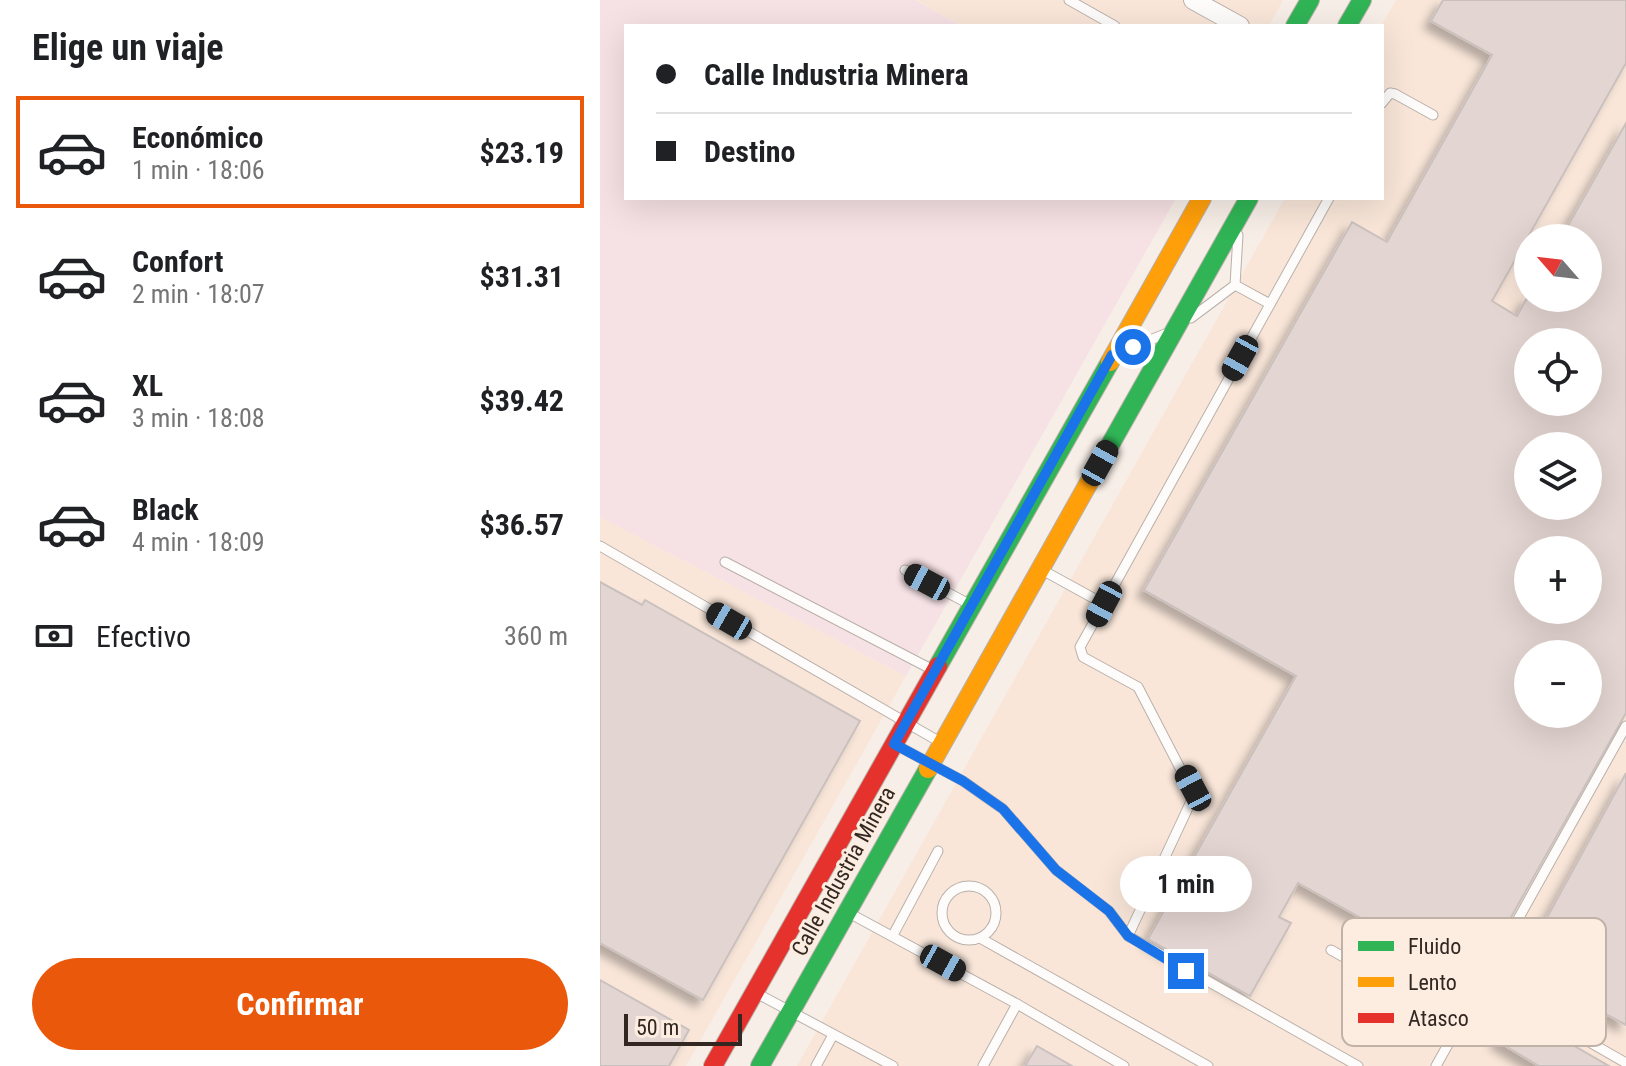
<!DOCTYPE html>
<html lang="es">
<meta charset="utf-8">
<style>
:root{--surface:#fff;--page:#f2f2f2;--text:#202124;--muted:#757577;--line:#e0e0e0;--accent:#ea580c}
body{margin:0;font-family:"Roboto Condensed",sans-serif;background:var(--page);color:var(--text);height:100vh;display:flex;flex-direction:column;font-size:30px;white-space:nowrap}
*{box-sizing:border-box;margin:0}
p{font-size:26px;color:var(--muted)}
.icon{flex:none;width:44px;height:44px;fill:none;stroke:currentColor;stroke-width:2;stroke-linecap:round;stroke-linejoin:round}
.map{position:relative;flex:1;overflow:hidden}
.side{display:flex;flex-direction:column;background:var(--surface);width:600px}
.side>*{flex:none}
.hud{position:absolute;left:24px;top:24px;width:760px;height:176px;border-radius:0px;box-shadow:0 8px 32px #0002;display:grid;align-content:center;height:176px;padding:0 32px;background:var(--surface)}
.needle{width:52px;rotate:298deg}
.buttons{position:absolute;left:914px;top:224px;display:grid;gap:16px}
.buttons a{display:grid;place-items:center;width:88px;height:88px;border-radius:50%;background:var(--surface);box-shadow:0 8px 32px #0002;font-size:40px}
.scale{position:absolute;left:24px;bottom:20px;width:118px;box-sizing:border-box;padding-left:8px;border:4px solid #322821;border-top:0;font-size:22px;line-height:28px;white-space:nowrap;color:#322821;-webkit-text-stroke:6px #fdede1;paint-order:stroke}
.end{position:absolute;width:36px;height:36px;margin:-18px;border:10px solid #1a73e8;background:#fff;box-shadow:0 0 0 4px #fff}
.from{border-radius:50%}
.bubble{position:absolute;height:56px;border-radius:28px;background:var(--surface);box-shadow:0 8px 32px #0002;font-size:26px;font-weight:700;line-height:56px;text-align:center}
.car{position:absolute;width:24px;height:48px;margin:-24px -12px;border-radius:10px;box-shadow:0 0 6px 2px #0007;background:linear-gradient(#222 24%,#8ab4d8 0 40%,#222 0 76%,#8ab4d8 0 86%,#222 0)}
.hud b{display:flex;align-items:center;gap:28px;height:76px;font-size:30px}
.hud b+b{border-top:2px solid var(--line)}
.hud i{width:20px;height:20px;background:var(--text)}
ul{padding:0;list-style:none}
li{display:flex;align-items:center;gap:24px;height:112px;margin:0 16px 12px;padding:0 16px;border:4px solid transparent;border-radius:0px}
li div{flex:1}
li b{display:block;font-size:30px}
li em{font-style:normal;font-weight:700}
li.active{border-color:var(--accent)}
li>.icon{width:72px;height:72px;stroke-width:1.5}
h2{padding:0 32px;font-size:36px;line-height:96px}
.pay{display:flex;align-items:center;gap:20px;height:88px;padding:0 32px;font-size:30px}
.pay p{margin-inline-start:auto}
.button{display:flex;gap:16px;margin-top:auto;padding:16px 32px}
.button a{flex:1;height:92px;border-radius:48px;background:var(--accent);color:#fff;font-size:32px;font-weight:700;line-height:92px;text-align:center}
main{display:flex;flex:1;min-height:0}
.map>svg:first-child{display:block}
.built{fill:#f9e6d9;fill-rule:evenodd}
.green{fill:#f6e1e4}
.building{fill:#e3d5d1;stroke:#cac0bd;stroke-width:2;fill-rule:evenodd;filter:url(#shadow)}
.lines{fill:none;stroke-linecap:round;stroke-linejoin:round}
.lane-casing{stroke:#b9b0a9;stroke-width:11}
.street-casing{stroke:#b9b0a9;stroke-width:20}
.fast-casing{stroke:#b9b0a9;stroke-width:20}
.slow-casing{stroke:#b9b0a9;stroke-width:20}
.jam-casing{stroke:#b9b0a9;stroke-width:20}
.lane{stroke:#fefcfb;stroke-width:9}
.street{stroke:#fefcfb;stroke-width:18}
.fast{stroke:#30b455;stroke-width:18}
.slow{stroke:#ff9f0a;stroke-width:18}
.jam{stroke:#e5322d;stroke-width:18}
.route{stroke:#1a73e8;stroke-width:10}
.labels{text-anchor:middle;stroke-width:6;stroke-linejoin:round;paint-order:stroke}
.street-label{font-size:22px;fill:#322821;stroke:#fdede1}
.key{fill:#fdede1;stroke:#c0b2a7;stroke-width:2}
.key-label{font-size:22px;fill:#322821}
</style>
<main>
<section class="side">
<h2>Elige un viaje</h2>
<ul>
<li class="active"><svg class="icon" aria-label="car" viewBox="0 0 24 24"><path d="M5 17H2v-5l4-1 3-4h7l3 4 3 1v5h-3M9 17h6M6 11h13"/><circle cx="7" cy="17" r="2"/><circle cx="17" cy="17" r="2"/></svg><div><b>Económico</b><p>1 min · 18:06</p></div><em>$23.19</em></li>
<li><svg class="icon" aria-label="car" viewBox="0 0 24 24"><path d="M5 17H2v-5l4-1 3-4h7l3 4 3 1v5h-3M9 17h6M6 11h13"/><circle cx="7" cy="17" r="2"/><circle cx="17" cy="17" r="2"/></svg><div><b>Confort</b><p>2 min · 18:07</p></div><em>$31.31</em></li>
<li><svg class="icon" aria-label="car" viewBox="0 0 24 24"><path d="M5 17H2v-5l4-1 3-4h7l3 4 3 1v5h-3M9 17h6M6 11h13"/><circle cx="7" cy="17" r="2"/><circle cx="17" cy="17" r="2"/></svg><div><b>XL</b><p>3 min · 18:08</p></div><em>$39.42</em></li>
<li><svg class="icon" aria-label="car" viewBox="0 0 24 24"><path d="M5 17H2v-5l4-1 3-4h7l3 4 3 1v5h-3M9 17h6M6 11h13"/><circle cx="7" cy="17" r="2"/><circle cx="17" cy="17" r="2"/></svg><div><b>Black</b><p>4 min · 18:09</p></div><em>$36.57</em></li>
</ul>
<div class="pay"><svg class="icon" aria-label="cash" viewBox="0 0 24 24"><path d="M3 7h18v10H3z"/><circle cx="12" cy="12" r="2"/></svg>Efectivo<p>360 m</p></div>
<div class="button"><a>Confirmar</a></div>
</section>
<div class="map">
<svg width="1026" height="1066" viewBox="0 0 1026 1066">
<defs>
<filter id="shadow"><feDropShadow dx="-7" dy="7" stdDeviation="4" flood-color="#0004"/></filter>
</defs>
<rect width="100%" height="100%" fill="#f7eee7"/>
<!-- built -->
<g class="built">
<polygon points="316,0 683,0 669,26 361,26"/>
<path d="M796 0H1026V1066H197L685 198H782L781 26ZM928 238H988V298H928ZM928 342H988V402H928ZM928 446H988V506H928ZM928 550H988V610H928ZM928 654H988V714H928Z"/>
<polygon points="0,517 306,676 86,1066 0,1066"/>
</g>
<!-- green -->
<polygon class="green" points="0,0 315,0 361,26 26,26 26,198 576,198 306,676 0,517"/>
<!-- building -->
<g class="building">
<path d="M843 0H1026V63L892 301 917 316 927 298H988V238H961L1026 123V713L879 974 842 953 825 984 805 973 818 950 788 933 782 943 764 933 770 923 698 883 679 917 691 923 650 996 548 939 696 676 544 590 752 222 787 242 892 55 831 21ZM928 342H988V402H928ZM928 446H988V506H928ZM928 550H988V610H928ZM928 654H988V714H928Z"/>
<polygon points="0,582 42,605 45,600 260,721 103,1000 0,943"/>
<polygon points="1026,773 1026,1025 920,967"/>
<polygon points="0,980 89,1030 69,1066 0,1066"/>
<polygon points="914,1011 1009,1066 939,1066 897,1041"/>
<polygon points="437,1046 472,1066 425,1066"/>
</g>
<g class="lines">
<defs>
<g id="lane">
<polyline points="469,0 515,26"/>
<polyline points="782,103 790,93 795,94 833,115"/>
<polyline points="635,285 670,304"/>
<polyline points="591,318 635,285 638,235"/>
<polyline points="523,351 565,334"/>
<polyline points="0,546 340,742"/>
<polyline points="125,562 335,671"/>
<polyline points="305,570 369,604"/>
<polyline points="444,571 504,604"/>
<polyline points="296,745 363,781 403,809 456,870 509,911 528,936 758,1066"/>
<circle cx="369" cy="913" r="27"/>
<polyline points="249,913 417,1004"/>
<polyline points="293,935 338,851"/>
<polyline points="528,936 594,795 538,687 483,657 480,647 729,198"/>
<polyline points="380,938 608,1066"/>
<polyline points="731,950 860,1022"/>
<polyline points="883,981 1026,1063"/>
<polyline points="158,994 293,1066"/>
<polyline points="216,1066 233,1035"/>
<polyline points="383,1066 417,1004 524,1066"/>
<polyline points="836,1066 1026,726"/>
</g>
<polyline id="street" points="593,0 640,26"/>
<g id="fast">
<polyline points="695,26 710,0"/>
<polyline points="747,26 762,0"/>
<polyline points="501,461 649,198"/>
<polyline points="338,666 510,362"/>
<polyline points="160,1066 328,769"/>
</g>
<g id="slow">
<polyline points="510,362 602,198"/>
<polyline points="328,769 501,461"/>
</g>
<polyline id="jam" points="113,1066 338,666"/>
</defs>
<!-- lane casing -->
<use href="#lane" class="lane-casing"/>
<!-- street casing -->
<use href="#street" class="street-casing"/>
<!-- fast casing -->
<use href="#fast" class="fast-casing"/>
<!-- slow casing -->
<use href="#slow" class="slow-casing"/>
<!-- jam casing -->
<use href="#jam" class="jam-casing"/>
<!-- lane -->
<use href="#lane" class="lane"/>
<!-- street -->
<use href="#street" class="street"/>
<!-- fast -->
<use href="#fast" class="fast"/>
<!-- slow -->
<use href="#slow" class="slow"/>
<!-- jam -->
<use href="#jam" class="jam"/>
</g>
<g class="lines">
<!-- route -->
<polyline class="route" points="533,347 512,355 294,744 363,781 403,809 456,870 509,911 528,936 586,971"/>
</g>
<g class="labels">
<!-- street labels -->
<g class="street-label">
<text transform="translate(243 871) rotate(-61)" y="8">Calle Industria Minera</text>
</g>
</g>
<!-- legend -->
<rect x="742" y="918" width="264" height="128" rx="12" class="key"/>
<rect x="758" y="941" width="36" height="10" fill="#30b455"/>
<rect x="758" y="977" width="36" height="10" fill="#ff9f0a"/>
<rect x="758" y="1013" width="36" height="10" fill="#e5322d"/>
<g class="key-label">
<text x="808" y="954">Fluido</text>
<text x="808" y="990">Lento</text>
<text x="808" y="1026">Atasco</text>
</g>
</svg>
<div class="buttons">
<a><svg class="needle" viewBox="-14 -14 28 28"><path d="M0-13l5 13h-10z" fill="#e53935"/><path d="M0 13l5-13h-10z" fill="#757577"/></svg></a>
<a><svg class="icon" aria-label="locate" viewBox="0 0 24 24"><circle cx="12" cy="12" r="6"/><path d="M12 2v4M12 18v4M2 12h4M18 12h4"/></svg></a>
<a><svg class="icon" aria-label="layers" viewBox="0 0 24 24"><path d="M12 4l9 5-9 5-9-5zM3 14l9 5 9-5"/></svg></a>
<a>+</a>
<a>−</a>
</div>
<div class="scale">50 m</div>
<i class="end from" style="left:533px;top:347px"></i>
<i class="end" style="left:586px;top:971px"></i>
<div class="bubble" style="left:520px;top:856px;width:132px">1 min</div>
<i class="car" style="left:640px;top:358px;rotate:209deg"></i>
<i class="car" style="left:500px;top:463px;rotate:29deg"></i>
<i class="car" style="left:327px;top:582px;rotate:298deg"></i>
<i class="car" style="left:504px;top:604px;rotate:208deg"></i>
<i class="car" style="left:129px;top:621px;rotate:300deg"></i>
<i class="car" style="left:593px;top:788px;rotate:332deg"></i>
<i class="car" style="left:343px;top:963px;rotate:119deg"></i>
<div class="hud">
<b><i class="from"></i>Calle Industria Minera</b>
<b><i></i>Destino</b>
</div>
</div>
</main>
